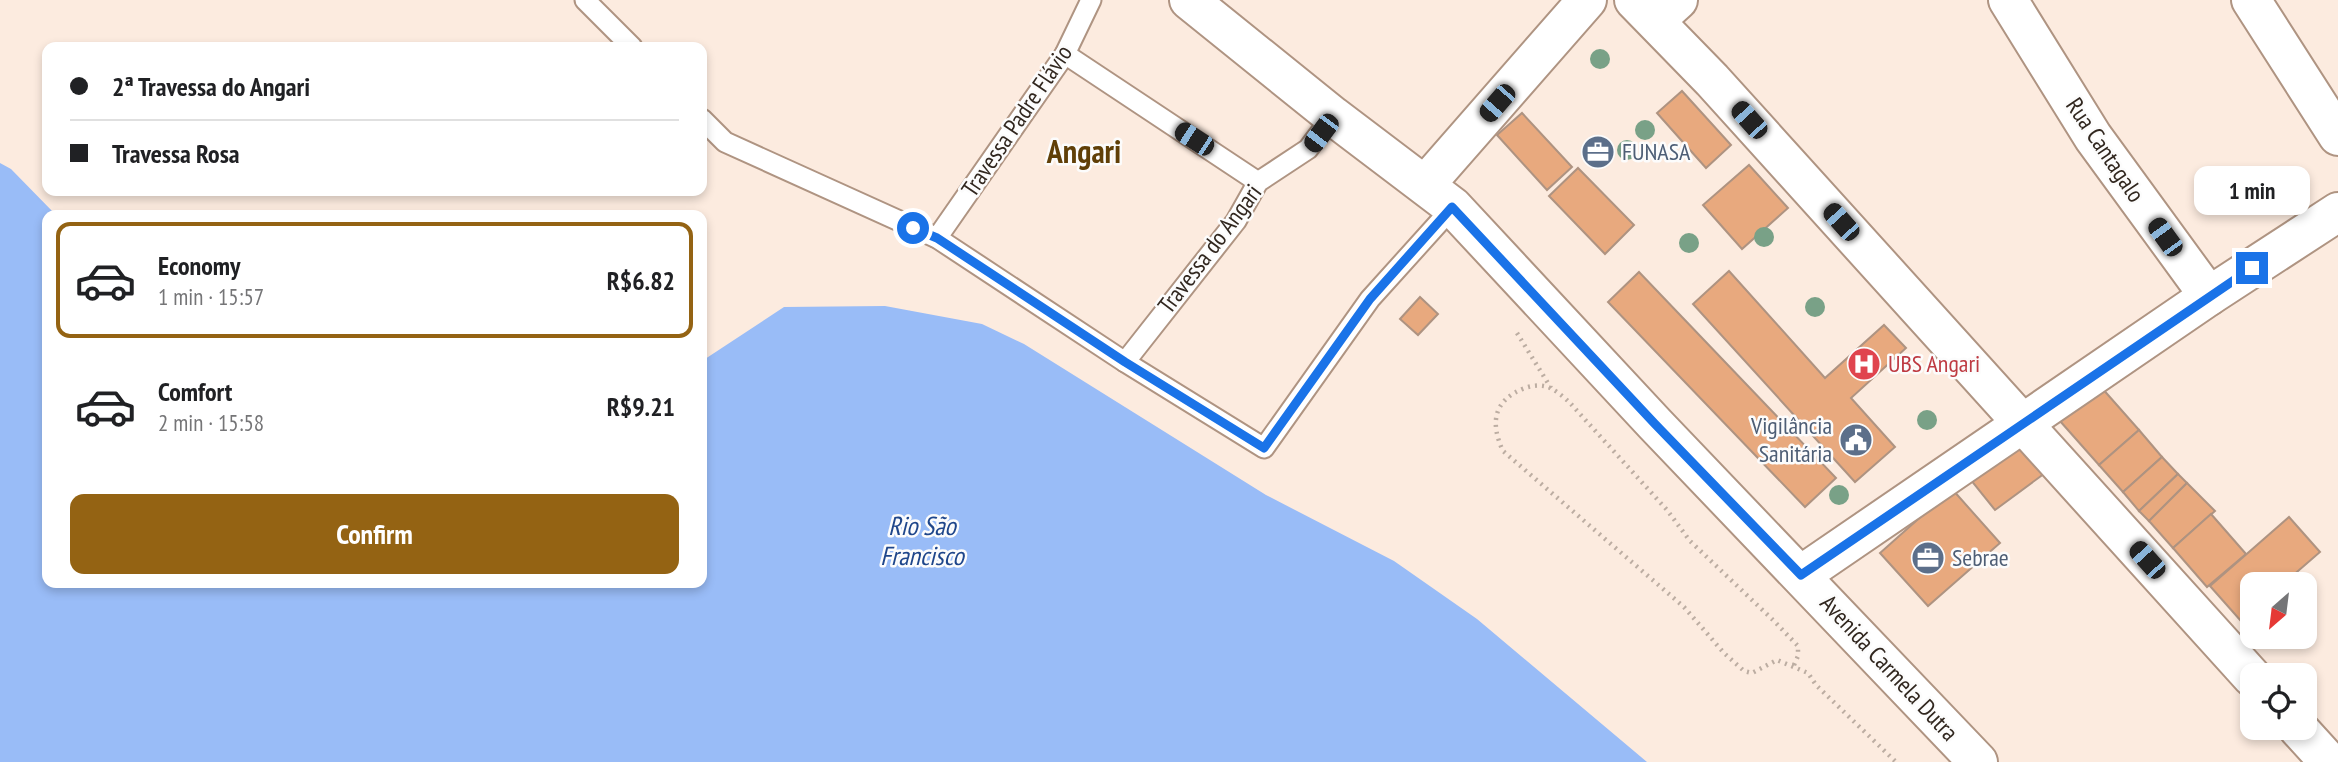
<!DOCTYPE html>
<meta charset="utf-8">
<style>
:root{--surface:#fff;--page:#f6f6f6;--text:#202124;--muted:#757577;--line:#e0e0e0;--accent:#946313}
body{margin:0;font-family:"PT Sans Narrow",sans-serif;background:var(--page);color:var(--text);height:100vh;display:flex;flex-direction:column;font-size:26px;white-space:nowrap}
*{box-sizing:border-box;margin:0}
p{font-size:23px;color:var(--muted)}
.icon{flex:none;width:38px;height:38px;fill:none;stroke:currentColor;stroke-width:2;stroke-linecap:round;stroke-linejoin:round}
.map{position:relative;flex:1;overflow:hidden}
.sheet{position:absolute;left:42px;top:210px;width:665px;height:378px;display:flex;flex-direction:column;background:var(--surface);border-radius:14px;box-shadow:0 4px 10px #0003}
.sheet>*{flex:none}
.hud{position:absolute;left:42px;top:42px;width:665px;height:154px;border-radius:14px;box-shadow:0 4px 10px #0003;display:grid;align-content:center;height:154px;padding:0 28px;background:var(--surface)}
.needle{width:46px;rotate:208deg}
.controls{position:absolute;left:2240px;top:572px;display:grid;gap:14px}
.controls a{display:grid;place-items:center;width:77px;height:77px;border-radius:14px;background:var(--surface);box-shadow:0 4px 10px #0003;font-size:35px}
.end{position:absolute;width:32px;height:32px;margin:-16px;border:9px solid #1a73e8;background:#fff;box-shadow:0 0 0 4px #fff}
.from{border-radius:50%}
.bubble{position:absolute;height:49px;border-radius:14px;background:var(--surface);box-shadow:0 4px 10px #0003;font-size:23px;font-weight:800;line-height:49px;text-align:center}
.car{position:absolute;width:21px;height:42px;margin:-21px -10px;border-radius:9px;box-shadow:0 0 5px 2px #0007;background:linear-gradient(#222 24%,#8ab4d8 0 40%,#222 0 76%,#8ab4d8 0 86%,#222 0)}
.hud b{display:flex;align-items:center;gap:24px;height:66px;font-size:26px}
.hud b+b{border-top:2px solid var(--line)}
.hud i{width:18px;height:18px;background:var(--text)}
ul{padding:12px 0 0;list-style:none}
li{display:flex;align-items:center;gap:21px;height:116px;margin:0 14px 10px;padding:0 14px;border:4px solid transparent;border-radius:14px}
li div{flex:1}
li b{display:block;font-size:26px}
li em{font-style:normal;font-weight:800}
li.on{border-color:var(--accent)}
li>.icon{width:63px;height:63px;stroke-width:1.5}
.cta{display:flex;gap:14px;margin-top:auto;padding:14px 28px}
.cta a{flex:1;height:80px;border-radius:14px;background:var(--accent);color:#fff;font-size:28px;font-weight:800;line-height:80px;text-align:center}
.map>svg:first-child{display:block}
.water{fill:#99bcf7}
.building{fill:#e8a97e;stroke:#ae9381;stroke-width:2}
.lines{fill:none;stroke-linecap:round;stroke-linejoin:round}
.lane-casing{stroke:#af9482;stroke-width:23}
.street-casing{stroke:#af9482;stroke-width:42}
.secondary-casing{stroke:#af9482;stroke-width:42}
.path{stroke:#bcada2;stroke-width:4.5;stroke-dasharray:2 5;stroke-linecap:butt}
.lane{stroke:#fff;stroke-width:19}
.street{stroke:#fff;stroke-width:38}
.secondary{stroke:#fff;stroke-width:38}
.tree{fill:#79a187}
.route{stroke:#1a73e8;stroke-width:9}
.labels{text-anchor:middle;stroke-width:5;stroke-linejoin:round;paint-order:stroke}
.street-label{font-size:24px;fill:#31271f;stroke:#fcfcfc}
.service-label{font-size:24px;fill:#4e5e75;stroke:#fcfcfc;text-anchor:start}
.health-label{font-size:24px;fill:#be3a42;stroke:#fcfcfc;text-anchor:start}
.water-label{font-size:26px;font-style:italic;fill:#1e468b;stroke:#fcfcfc}
.district-label{font-size:32px;font-weight:bold;fill:#603f07;stroke:#fcfcfc}
</style>
<div class="map">
<svg width="2338" height="762" viewBox="0 0 2338 762">
<rect width="100%" height="100%" fill="#fcebdf"/>
<!-- water -->
<polygon class="water" points="0,163 11,169 56,215 47,215 47,583 702,583 702,361 784,307 885,306 982,324 1024,344 1266,495 1394,561 1477,619 1647,762 0,762"/>
<!-- building -->
<g class="building">
<polygon points="1682,91 1731,145 1706,168 1657,113"/>
<polygon points="1522,113 1572,167 1547,190 1497,135"/>
<polygon points="1749,165 1788,208 1742,249 1703,205"/>
<polygon points="1578,168 1634,225 1605,254 1549,196"/>
<polygon points="1729,271 1825,378 1884,325 1906,348 1851,398 1895,447 1855,482 1693,304"/>
<polygon points="1639,272 1836,478 1805,507 1608,302"/>
<polygon points="1420,297 1438,314 1418,335 1400,319"/>
<polygon points="2101,387 2139,430 2099,465 2060,421"/>
<polygon points="2139,430 2162,457 2123,492 2099,465"/>
<polygon points="2014,437 2045,473 1995,510 1966,474"/>
<polygon points="2162,457 2178,474 2139,511 2123,492"/>
<polygon points="2178,474 2187,483 2149,521 2139,511"/>
<polygon points="2187,483 2215,511 2173,548 2149,521"/>
<polygon points="1952,489 2000,543 1928,606 1880,553"/>
<polygon points="2211,514 2246,554 2207,587 2173,548"/>
<polygon points="2289,517 2320,552 2283,584 2252,584 2252,611 2241,621 2210,586"/>
</g>
<g class="lines">
<defs>
<g id="lane">
<polyline points="585,0 632,47"/>
<polyline points="1065,54 1258,182"/>
<polyline points="702,119 725,142 937,238 1125,362 1264,448 1370,299 1453,207"/>
<polyline points="937,238 1065,54 1091,0"/>
<polyline points="1125,362 1236,221 1258,182 1308,149 1333,116"/>
</g>
<g id="street">
<polyline points="2008,0 2093,137 2209,296"/>
<polyline points="2251,0 2338,136"/>
<polyline points="1656,20 1678,0"/>
<polyline points="1425,185 1587,0"/>
<polyline points="1801,575 2209,296 2338,212"/>
</g>
<g id="secondary">
<polyline points="1189,0 1333,116 1453,207 1655,424 1978,762"/>
<polyline points="1634,0 1712,80 2252,677"/>
<polyline points="2298,728 2329,762"/>
</g>
</defs>
<!-- lane casing -->
<use href="#lane" class="lane-casing"/>
<!-- street casing -->
<use href="#street" class="street-casing"/>
<!-- secondary casing -->
<use href="#secondary" class="secondary-casing"/>
<!-- path -->
<g class="path">
<polyline points="1517,333 1551,388"/>
<path d="M1794 665 1798 656V646L1773 620 1690 541 1667 510 1570 403C1565 398 1558 392 1552 389 1544 384 1533 385 1525 388 1493 400 1490 423 1503 451L1684 607 1724 653 1744 671 1752 673 1777 660 1808 673 1816 685 1896 762"/>
</g>
<!-- lane -->
<use href="#lane" class="lane"/>
<!-- street -->
<use href="#street" class="street"/>
<!-- secondary -->
<use href="#secondary" class="secondary"/>
</g>
<!-- trees -->
<g class="tree">
<circle cx="1600" cy="59" r="10"/>
<circle cx="1645" cy="130" r="10"/>
<circle cx="1627" cy="150" r="10"/>
<circle cx="1764" cy="237" r="10"/>
<circle cx="1689" cy="243" r="10"/>
<circle cx="1815" cy="307" r="10"/>
<circle cx="1927" cy="420" r="10"/>
<circle cx="1839" cy="495" r="10"/>
</g>
<g class="lines">
<!-- route -->
<polyline class="route" points="913,228 937,238 1125,362 1264,448 1370,299 1452,207 1655,424 1801,575 2252,268"/>
</g>
<!-- icons -->
<defs>
<symbol id="office-disc" viewBox="-11 -11 22 22"><circle r="9.5" fill="#5c6f8a" stroke="#fcfcfc"/><path d="M-6-3h4V-5.5h4V-3h4V5H-6ZM-1-4.5V-3h2v-1.5ZM-6 0V1H6V0Z" fill="#fff"/></symbol>
<symbol id="hospital-disc" viewBox="-11 -11 22 22"><circle r="9.5" fill="#e0444e" stroke="#fcfcfc"/><path d="M-5-5h3v3.5h4V-5h3V5h-3V1.5h-4V5h-3Z" fill="#fff"/></symbol>
<symbol id="civic-disc" viewBox="-11 -11 22 22"><circle r="9.5" fill="#5c6f8a" stroke="#fcfcfc"/><path d="M-.6-6.5H3V-4.5H.6V-3L4-1V1h2V6H-6V1h2V-1L-.6-3ZM-1.2 2.5V6h2.4V2.5Z" fill="#fff"/></symbol>
</defs>
<g fill-rule="evenodd">
<use href="#office-disc" x="1579" y="133" width="38" height="38"/>
<use href="#hospital-disc" x="1845" y="345" width="38" height="38"/>
<use href="#civic-disc" x="1837" y="421" width="38" height="38"/>
<use href="#office-disc" x="1909" y="539" width="38" height="38"/>
</g>
<g class="labels">
<!-- street labels -->
<g class="street-label">
<text transform="translate(1017 121) rotate(-56)" y="8">Travessa Padre Flávio</text>
<text transform="translate(2105 150) rotate(56)" y="8">Rua Cantagalo</text>
<text transform="translate(1210 249) rotate(-53)" y="8">Travessa do Angari</text>
<text transform="translate(1889 668) rotate(47)" y="8">Avenida Carmela Dutra</text>
</g>
<!-- service labels -->
<g class="service-label">
<text x="1622" y="160">FUNASA</text>
<text x="1832" y="434" text-anchor="end">Vigilância<tspan x="1832" dy="28">Sanitária</tspan></text>
<text x="1952" y="566">Sebrae</text>
</g>
<!-- health labels -->
<g class="health-label">
<text x="1888" y="372">UBS Angari</text>
</g>
<!-- water labels -->
<g class="water-label">
<text x="922" y="535">Rio São<tspan x="922" dy="30">Francisco</tspan></text>
</g>
<!-- district labels -->
<g class="district-label">
<text x="1084" y="163">Angari</text>
</g>
</g>
</svg>
<div class="controls">
<a><svg class="needle" viewBox="-14 -14 28 28"><path d="M0-13l5 13h-10z" fill="#e53935"/><path d="M0 13l5-13h-10z" fill="#757577"/></svg></a>
<a><svg class="icon" aria-label="locate" viewBox="0 0 24 24"><circle cx="12" cy="12" r="6"/><path d="M12 2v4M12 18v4M2 12h4M18 12h4"/></svg></a>
</div>
<i class="end from" style="left:913px;top:228px"></i>
<i class="end" style="left:2252px;top:268px"></i>
<div class="bubble" style="left:2194px;top:166px;width:116px">1 min</div>
<i class="car" style="left:1497px;top:103px;rotate:221deg"></i>
<i class="car" style="left:1749px;top:120px;rotate:318deg"></i>
<i class="car" style="left:1321px;top:133px;rotate:217deg"></i>
<i class="car" style="left:1194px;top:139px;rotate:303deg"></i>
<i class="car" style="left:1841px;top:222px;rotate:318deg"></i>
<i class="car" style="left:2165px;top:237px;rotate:324deg"></i>
<i class="car" style="left:2147px;top:560px;rotate:318deg"></i>
<div class="hud">
<b><i class="from"></i>2ª Travessa do Angari</b>
<b><i></i>Travessa Rosa</b>
</div>
<section class="sheet">
<ul>
<li class="on"><svg class="icon" aria-label="car" viewBox="0 0 24 24"><path d="M5 17H2v-5l4-1 3-4h7l3 4 3 1v5h-3M9 17h6M6 11h13"/><circle cx="7" cy="17" r="2"/><circle cx="17" cy="17" r="2"/></svg><div><b>Economy</b><p>1 min · 15:57</p></div><em>R$6.82</em></li>
<li><svg class="icon" aria-label="car" viewBox="0 0 24 24"><path d="M5 17H2v-5l4-1 3-4h7l3 4 3 1v5h-3M9 17h6M6 11h13"/><circle cx="7" cy="17" r="2"/><circle cx="17" cy="17" r="2"/></svg><div><b>Comfort</b><p>2 min · 15:58</p></div><em>R$9.21</em></li>
</ul>
<div class="cta"><a>Confirm</a></div>
</section>
</div>
